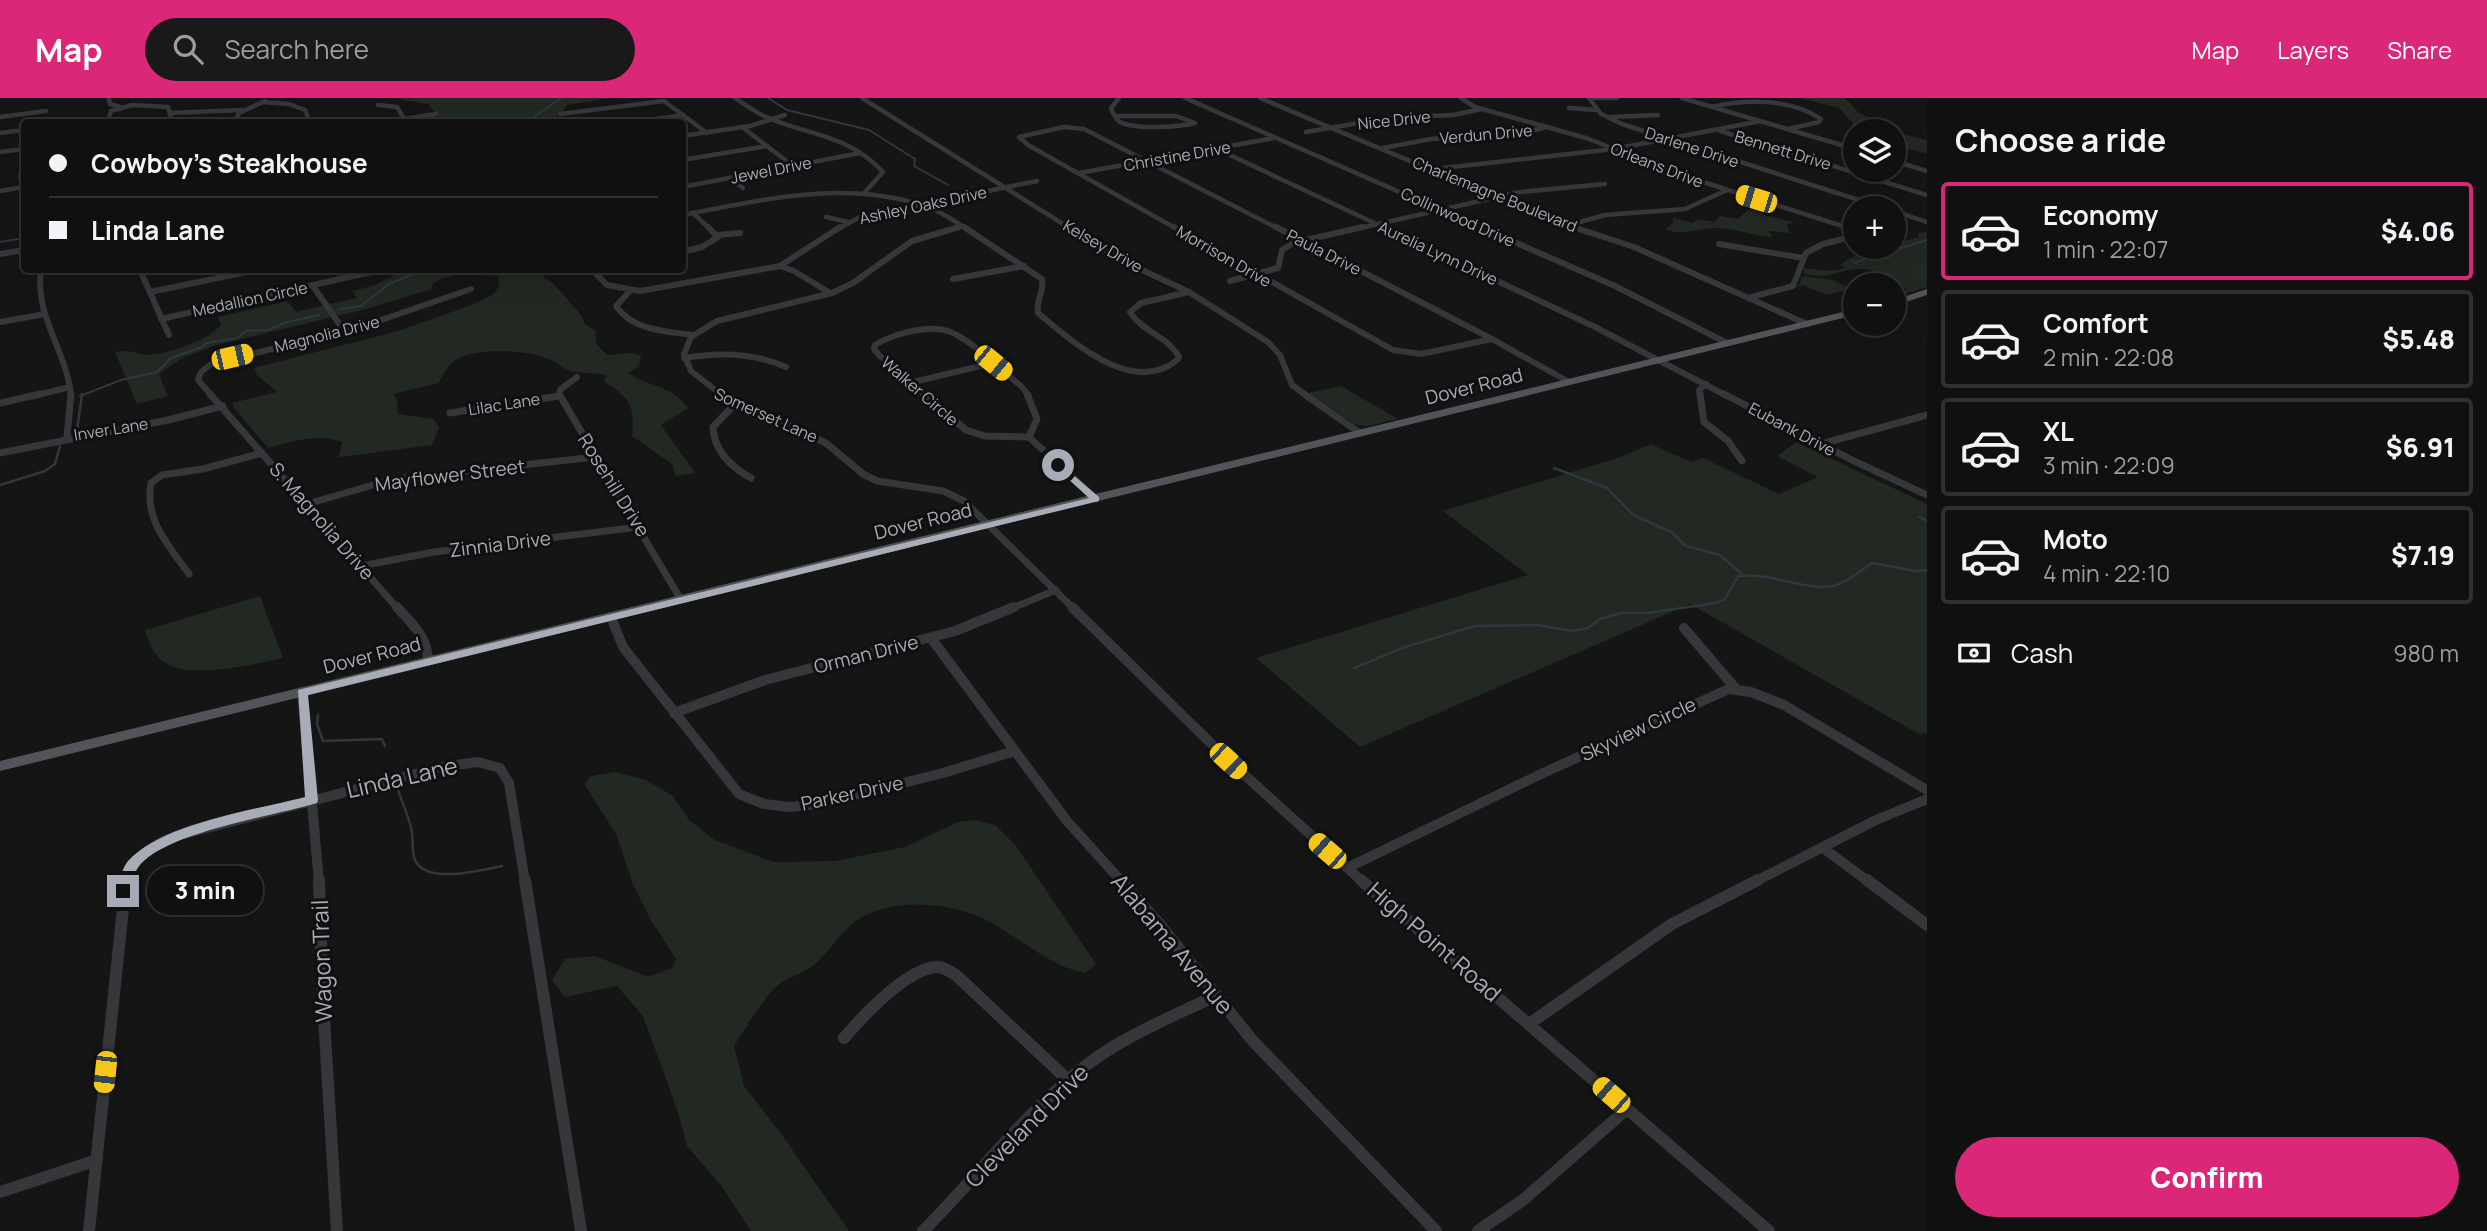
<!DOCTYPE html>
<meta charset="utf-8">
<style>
:root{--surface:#101010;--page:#191919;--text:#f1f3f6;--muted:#9c9d9f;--line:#303030;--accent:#db2777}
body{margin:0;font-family:Manrope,sans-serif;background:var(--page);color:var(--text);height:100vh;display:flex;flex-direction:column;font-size:26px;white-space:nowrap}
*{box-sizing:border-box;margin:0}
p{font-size:23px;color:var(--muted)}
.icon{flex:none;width:38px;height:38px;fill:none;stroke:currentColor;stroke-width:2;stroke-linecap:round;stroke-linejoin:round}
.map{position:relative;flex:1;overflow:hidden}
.sheet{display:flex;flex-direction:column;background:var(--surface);width:560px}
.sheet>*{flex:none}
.guide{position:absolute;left:21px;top:21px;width:665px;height:154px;border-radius:7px;box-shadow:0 7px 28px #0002,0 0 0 2px var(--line);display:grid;align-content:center;height:154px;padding:0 28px;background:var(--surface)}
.controls{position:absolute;left:1843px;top:21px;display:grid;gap:14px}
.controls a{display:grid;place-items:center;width:63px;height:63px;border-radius:50%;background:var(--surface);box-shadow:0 7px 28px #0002,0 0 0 2px var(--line);font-size:35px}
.end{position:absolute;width:32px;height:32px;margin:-16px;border:9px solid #a7acb6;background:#111;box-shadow:0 0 0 4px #111}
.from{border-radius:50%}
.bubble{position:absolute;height:49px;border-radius:24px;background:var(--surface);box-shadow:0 7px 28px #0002,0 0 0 2px var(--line);font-size:23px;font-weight:800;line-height:49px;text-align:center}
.car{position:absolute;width:21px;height:42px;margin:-21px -10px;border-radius:9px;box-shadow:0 0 5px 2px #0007;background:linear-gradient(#f5c518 24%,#345 0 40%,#f5c518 0 76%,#345 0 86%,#f5c518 0)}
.guide b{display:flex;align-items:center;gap:24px;height:66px;font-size:26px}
.guide b+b{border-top:2px solid var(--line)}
.guide i{width:18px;height:18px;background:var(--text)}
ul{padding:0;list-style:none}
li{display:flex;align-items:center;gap:21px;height:98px;margin:0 14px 10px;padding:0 14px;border:4px solid var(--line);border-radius:7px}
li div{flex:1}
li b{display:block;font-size:26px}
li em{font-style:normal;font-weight:800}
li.on{border-color:var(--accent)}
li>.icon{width:63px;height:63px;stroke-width:1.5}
h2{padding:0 28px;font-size:32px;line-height:84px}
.pay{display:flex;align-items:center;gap:18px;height:77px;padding:0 28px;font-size:26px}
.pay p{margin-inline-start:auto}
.action{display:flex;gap:14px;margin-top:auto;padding:14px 28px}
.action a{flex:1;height:80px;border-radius:42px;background:var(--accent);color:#fff;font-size:28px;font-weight:800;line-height:80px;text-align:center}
header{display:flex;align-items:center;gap:42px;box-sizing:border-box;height:98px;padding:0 35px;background:var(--accent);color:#fff}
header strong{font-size:33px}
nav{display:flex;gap:38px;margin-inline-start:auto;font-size:24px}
.search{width:490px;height:63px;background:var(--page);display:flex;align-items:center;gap:18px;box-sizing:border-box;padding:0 24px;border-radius:38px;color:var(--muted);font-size:26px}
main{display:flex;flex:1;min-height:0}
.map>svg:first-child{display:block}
.green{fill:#212922}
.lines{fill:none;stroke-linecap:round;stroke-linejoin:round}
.stream-far1{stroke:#2e383e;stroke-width:2}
.stream{stroke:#2e383e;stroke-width:2.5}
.minor-far4{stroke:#36373b;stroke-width:4.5}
.minor-far3{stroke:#36373b;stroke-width:6}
.minor-far2{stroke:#36373b;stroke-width:7}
.minor-far1{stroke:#36373b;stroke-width:10}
.minor{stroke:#36373b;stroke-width:12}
.primary{fill:#52545a;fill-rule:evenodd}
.route{fill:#a7acb6}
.labels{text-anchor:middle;stroke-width:6;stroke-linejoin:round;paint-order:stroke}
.far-street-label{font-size:16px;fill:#a7acb6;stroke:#101011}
.street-label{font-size:19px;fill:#a7acb6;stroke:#101011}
.near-street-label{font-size:23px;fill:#a7acb6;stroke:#101011}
</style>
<header>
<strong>Map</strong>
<div class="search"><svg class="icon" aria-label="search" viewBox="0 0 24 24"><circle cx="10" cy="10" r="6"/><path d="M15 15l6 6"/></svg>Search here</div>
<nav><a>Map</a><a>Layers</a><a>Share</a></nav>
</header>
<main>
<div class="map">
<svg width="1927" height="1133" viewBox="0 0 1927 1133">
<rect width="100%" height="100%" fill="#151516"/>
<!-- green -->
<g class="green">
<polygon points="392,0 611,0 567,7 563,14 556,17 562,24 598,19 599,23 587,24 442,24 428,6"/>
<polygon points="1799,0 1845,0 1858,14 1873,22 1868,26 1871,29 1889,33 1860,33 1839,10"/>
<polygon points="1894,34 1927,42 1927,56 1894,47"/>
<path d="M1754 105 1778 108H1759L1757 110 1764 117 1795 124 1787 127 1790 135 1768 133 1773 138 1769 139C1750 137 1733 129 1713 130 1696 131 1683 138 1665 131L1673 125V120L1693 125 1697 121 1715 124 1720 118 1737 121 1752 109 1750 106Z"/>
<path d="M1927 134V189C1916 193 1907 197 1896 193L1907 192C1900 184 1879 170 1858 171 1836 172 1830 182 1804 176V170C1818 171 1832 176 1845 169L1840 167C1855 156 1875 149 1894 149V146L1919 139 1918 135Z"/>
<path d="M405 172H544V180L553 185 582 218 584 225 595 233 597 247 607 257 632 255 641 258 639 268 628 275C651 290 670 286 688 310L661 327 695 375 676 378 672 366 632 338C635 309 631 299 604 284L606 277C593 274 580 276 568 272 562 270 556 264 549 261 528 252 480 250 459 260 449 265 444 276 438 285L393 296 397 302 398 316 433 321 439 329 432 347 339 359 342 344C316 335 293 343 268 350L234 310 232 305 277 294 257 277 254 270 398 233 474 206 494 196 499 188 498 178C476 177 453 173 433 185L431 191 370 210 213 248 182 260 159 276 168 298 137 306 115 254C129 251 135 256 148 257 167 257 210 241 221 227L218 219 287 203 296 214 356 200 353 193 375 187Z"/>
<polygon points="1802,178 1833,182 1855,193 1855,197 1845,193 1826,197 1803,187 1791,191 1799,187"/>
<polygon points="1341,288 1398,321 1368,328 1356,327 1308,295"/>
<polygon points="1796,344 1927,406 1927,635 1919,636 1690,506 1360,649 1256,560 1528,477 1443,413 1621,359 1651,346 1691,364 1703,360 1779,396 1818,379 1777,358"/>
<path d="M260 498 283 560C255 566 196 580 169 567 155 560 149 547 145 532Z"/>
<path d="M615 674 646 682 673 698 689 722 715 742 773 764 835 763 905 749 958 724 975 722 995 727 1016 748 1096 866 1085 875C1045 868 1011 830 972 816 938 804 891 801 859 821 840 833 828 857 810 870 801 876 790 879 782 884 764 897 746 930 734 948L744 988 782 1037 849 1133H751L720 1086 687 1048 678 1014 643 918 617 888 565 899 552 882 565 861 595 858 648 879 672 870 676 861 650 821 632 784 616 736 584 686 591 678Z"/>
</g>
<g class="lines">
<!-- stream-far1 -->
<g class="stream-far1">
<polyline points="768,0 787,12 869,32 915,61 914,68 948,87"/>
<polyline points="519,24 532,20 561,0"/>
<polyline points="0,144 24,140"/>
<polyline points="1854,165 1927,142"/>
<polyline points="340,211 361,208 389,186 423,172"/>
<polyline points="80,298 121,282 157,274 171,260 202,249 206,245 237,240 246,233 268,232 287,224 319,217"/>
</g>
<!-- stream -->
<g class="stream">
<polyline points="77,332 82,296"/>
<polyline points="1554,370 1607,390 1633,417 1671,434 1686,448 1720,457 1744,478"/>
<polyline points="0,387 45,373 55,366 61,344"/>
<polyline points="1919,419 1927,423"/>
<path d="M1354 570 1405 549 1475 528 1538 527 1571 533 1588 530 1600 521 1620 515H1648L1716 505 1725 501 1738 478C1770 474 1806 493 1833 488 1845 486 1861 472 1872 465L1915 473 1927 472"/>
<polyline points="318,617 317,626 323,643 382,641 385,648"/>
<path d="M397 688C401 702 407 715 411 729 414 740 411 752 415 762 426 787 481 772 502 768"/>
</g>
<!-- minor-far4 -->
<g class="minor-far4">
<path d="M735 0C744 6 754 13 764 18 807 38 847 35 883 74L865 94"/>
<polyline points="862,0 1071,131"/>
<polyline points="1185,0 1484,131"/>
<polyline points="1260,0 1548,121 1579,131"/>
<polyline points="1461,0 1475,9 1586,40 1684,78 1852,131"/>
<polyline points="1589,0 1601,16 1622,26 1884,110"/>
<polyline points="1590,0 1617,0"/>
<polyline points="1682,0 1855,51"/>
<polyline points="109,1 110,6 120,9"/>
<polyline points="262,4 289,6 305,12 309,22"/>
<polyline points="378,7 397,9 406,24"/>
<path d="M1711 9C1746 1 1790 0 1821 21L1819 24 1788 31"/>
<polyline points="1569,10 1597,12"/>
<polyline points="170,15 242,12"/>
<polyline points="560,16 664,3 707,35"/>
<path d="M1115 18H1176L1195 25C1179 29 1135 32 1120 24 1115 21 1113 15 1111 10L1119 0"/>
<polyline points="0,19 46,13"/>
<polyline points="1610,19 1658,17"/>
<polyline points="404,21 436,16"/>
<polyline points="87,24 108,22"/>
<polyline points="108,24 111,13 132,7 168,9 172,24"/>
<polyline points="234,24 239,15 265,3"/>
<polyline points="635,24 684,17"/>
<polyline points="742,29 793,68"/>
<polyline points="1720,33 1927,97"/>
<polyline points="1306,34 1388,20 1453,17 1482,11"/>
<polyline points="0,35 24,32"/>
<polyline points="682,38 750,28 785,17"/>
<polyline points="1215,50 1387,131"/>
<polyline points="1383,50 1431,41 1520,36 1546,29"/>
<polyline points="0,54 24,51"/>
<polyline points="682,62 767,48"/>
<polyline points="1894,63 1927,73"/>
<polyline points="24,71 20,78 24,87"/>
<polyline points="1434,71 1614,51 1761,23"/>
<polyline points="1079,75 1274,40"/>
<polyline points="729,80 743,90"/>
<polyline points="682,89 860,55"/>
<polyline points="0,93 24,89"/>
<polyline points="1894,113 1927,124"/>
<polyline points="693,115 710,131"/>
<path d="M682 117C763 102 843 81 925 108 939 112 954 123 967 131"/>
<polyline points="826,119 848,124"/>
<polyline points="1569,127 1605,117 1685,111 1727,92"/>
<polyline points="838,131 860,119 1037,83"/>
<polyline points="952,131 963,128"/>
<polyline points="1177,131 1028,47 1019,39 1064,29 1084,31 1279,131"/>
<polyline points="1356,131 1520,94 1605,86"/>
</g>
<!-- minor-far3 -->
<g class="minor-far3">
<path d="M964 129 1042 181C1045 194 1035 202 1038 215 1070 242 1133 299 1177 262L1179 259C1168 238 1142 234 1130 214L1141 205 1189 194"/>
<polyline points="1069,129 1121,162 1189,194 1268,244 1280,257 1292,287 1307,298"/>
<polyline points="1174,129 1393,252 1421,256 1492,241"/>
<polyline points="1276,129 1492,241"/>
<polyline points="1383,129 1595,229 1727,298"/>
<polyline points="1480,129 1615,188 1727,245"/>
<polyline points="1573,129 1634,149 1807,226"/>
<polyline points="1846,129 1855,132"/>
<polyline points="718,137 740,135"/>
<polyline points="1719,146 1803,160"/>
<polyline points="682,154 702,149 718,139 708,129"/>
<polyline points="0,156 24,152"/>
<polyline points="780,168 840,129"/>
<path d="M41 172C34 218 67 253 71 298"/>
<polyline points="140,172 169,237"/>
<polyline points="592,172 607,187 640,193 780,168 794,173 830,195"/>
<polyline points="953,181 1024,168"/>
<polyline points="1230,183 1278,170 1282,152 1293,145 1363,129"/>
<polyline points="313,188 344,233"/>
<path d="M630 193 616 208C633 233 666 233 693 237"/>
<polyline points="150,194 257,172"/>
<polyline points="1748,200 1793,188 1806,155 1823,146 1855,138"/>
<polyline points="161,221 380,172"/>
<polyline points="0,224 45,216"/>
<polyline points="1492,241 1569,284"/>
<path d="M684 260C719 254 753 254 786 269"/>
<polyline points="909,285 993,265"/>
<polyline points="33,298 70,289"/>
<polyline points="212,298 198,282 201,274 211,266 361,229 471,191"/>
<polyline points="559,298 560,292 577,279"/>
<polyline points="723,298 691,273 684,256 691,239 717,223 832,195 853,185 912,143 959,129"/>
<path d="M926 298 880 258 874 251 875 247C895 235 934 224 955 236 979 249 1000 271 1021 288L1029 298"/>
<polyline points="1700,298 1699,292 1706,286"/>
</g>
<!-- minor-far2 -->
<g class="minor-far2">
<polyline points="210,296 398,511"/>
<polyline points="559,296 681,502"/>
<polyline points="720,296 826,345 863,376 877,383 943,393 964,403 1074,511"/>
<polyline points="924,296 966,332 985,338 1029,339"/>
<polyline points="1027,296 1037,321 1029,339"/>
<polyline points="1304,296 1360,335"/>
<polyline points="1700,296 1704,324 1728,343 1742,363"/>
<polyline points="1724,296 1852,362 1927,397"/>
<polyline points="0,305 40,296"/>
<path d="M736 305 713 329C714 353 731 369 751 380"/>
<polyline points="450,315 559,298"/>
<polyline points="67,338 71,296"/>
<polyline points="1029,339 1096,401"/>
<polyline points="1821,346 1927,317"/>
<polyline points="0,355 168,322 223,308"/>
<polyline points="307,406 394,381 596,359"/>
<polyline points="361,468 434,454 639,429"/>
<path d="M189 476C169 448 144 422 151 385L162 377 203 371 262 355"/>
<polyline points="1010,511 1056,492"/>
</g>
<!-- minor-far1 -->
<g class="minor-far1">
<path d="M397 509C412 526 428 539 428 563"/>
<polyline points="1072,509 1227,661 1363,784"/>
<polyline points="611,519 623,549 739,696 764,706 789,709 818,706 943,675 1015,653"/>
<polyline points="1684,530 1736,591"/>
<polyline points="931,540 1067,723 1122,784"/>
<polyline points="302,594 319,784"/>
<polyline points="674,615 765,582 955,533 1014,509"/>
<polyline points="1823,750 1869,784"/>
<polyline points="1347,770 1543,675 1729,591 1751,594 1784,607 1927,692"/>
<path d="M126 784C134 759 152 747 176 738L442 669 478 664 500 670 509 685 525 784"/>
<polyline points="1754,784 1876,722 1927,701"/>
</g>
<!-- minor -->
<g class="minor">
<polyline points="319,782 323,903 337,1133"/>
<polyline points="525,782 581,1133"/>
<polyline points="1120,782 1160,827 1252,942 1436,1133"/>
<polyline points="1361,782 1769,1133"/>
<polyline points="1867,782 1927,827"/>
<polyline points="1529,926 1672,826 1758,782"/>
<path d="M844 940C862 919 907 870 937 869 944 869 951 874 957 878L1068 982"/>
<polyline points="0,1094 97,1062"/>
<polyline points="89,1133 126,782"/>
<path d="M923 1133C978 1078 1026 1013 1088 966 1126 937 1172 919 1215 898"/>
<polyline points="1478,1133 1523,1102 1627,1011"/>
</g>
<!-- primary -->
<g class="primary">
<polygon points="1927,191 1927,197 1894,208 1894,202"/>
<polygon points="1855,211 1855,217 0,673 0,663"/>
</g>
</g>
<!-- route -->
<path class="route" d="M1058 364 1099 399V403L308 597 318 702 317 705C275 718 159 735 137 771 133 779 132 789 128 797H118L116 793C119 784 122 770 128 763 163 725 255 712 305 699L298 592 1089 400 1055 369V365Z"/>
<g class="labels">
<!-- far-street labels -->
<g class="far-street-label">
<text transform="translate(1394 22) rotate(-6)" y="6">Nice Drive</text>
<text transform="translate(1486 36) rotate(-5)" y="6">Verdun Drive</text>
<text transform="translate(1692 49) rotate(18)" y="6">Darlene Drive</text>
<text transform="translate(1783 52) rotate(17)" y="6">Bennett Drive</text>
<text transform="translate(1177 58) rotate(-10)" y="6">Christine Drive</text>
<text transform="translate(1657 67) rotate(21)" y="6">Orleans Drive</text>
<text transform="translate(771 72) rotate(-11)" y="6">Jewel Drive</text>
<text transform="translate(1495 96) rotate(22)" y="6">Charlemagne Boulevard</text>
<text transform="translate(923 107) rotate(-12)" y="6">Ashley Oaks Drive</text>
<text transform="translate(1458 119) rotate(24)" y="6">Collinwood Drive</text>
<text transform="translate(1103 148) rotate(30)" y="6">Kelsey Drive</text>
<text transform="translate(1324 154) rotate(27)" y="6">Paula Drive</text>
<text transform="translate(1438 155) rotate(25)" y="6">Aurelia Lynn Drive</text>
<text transform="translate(1224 158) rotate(30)" y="6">Morrison Drive</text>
<text transform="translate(250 201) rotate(-12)" y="6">Medallion Circle</text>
<text transform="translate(327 236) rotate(-14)" y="6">Magnolia Drive</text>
<text transform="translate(920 293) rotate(41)" y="6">Walker Circle</text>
<text transform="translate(504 306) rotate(-9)" y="6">Lilac Lane</text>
<text transform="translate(766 317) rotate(24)" y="6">Somerset Lane</text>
<text transform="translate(111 331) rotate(-9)" y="6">Inver Lane</text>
<text transform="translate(1792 331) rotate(28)" y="6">Eubank Drive</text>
</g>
<!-- street labels -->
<g class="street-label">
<text transform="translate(1474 288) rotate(-14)" y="7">Dover Road</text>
<text transform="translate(450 377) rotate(-7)" y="7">Mayflower Street</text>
<text transform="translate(614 387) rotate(58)" y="7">Rosehill Drive</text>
<text transform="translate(322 423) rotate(49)" y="7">S. Magnolia Drive</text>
<text transform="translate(923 423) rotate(-14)" y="7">Dover Road</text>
<text transform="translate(500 446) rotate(-7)" y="7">Zinnia Drive</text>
<text transform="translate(866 556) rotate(-14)" y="7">Orman Drive</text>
<text transform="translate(372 557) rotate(-14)" y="7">Dover Road</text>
<text transform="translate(1638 631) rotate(-25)" y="7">Skyview Circle</text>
<text transform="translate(852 695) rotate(-12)" y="7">Parker Drive</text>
</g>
<!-- near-street labels -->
<g class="near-street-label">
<text transform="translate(402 680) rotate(-13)" y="8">Linda Lane</text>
<text transform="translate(1434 844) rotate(41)" y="8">High Point Road</text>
<text transform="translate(1172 846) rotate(50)" y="8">Alabama Avenue</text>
<text transform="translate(322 863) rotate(-92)" y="8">Wagon Trail</text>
<text transform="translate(1027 1028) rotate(-45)" y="8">Cleveland Drive</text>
</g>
</g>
</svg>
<div class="controls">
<a><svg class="icon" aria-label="layers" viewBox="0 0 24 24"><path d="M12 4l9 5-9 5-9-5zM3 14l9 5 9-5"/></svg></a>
<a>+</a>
<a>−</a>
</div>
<i class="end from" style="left:1058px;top:367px"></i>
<i class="end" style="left:123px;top:793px"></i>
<div class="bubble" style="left:147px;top:768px;width:116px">3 min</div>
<i class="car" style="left:1756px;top:101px;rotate:287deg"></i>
<i class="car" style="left:232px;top:259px;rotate:77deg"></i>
<i class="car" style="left:993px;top:265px;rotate:129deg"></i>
<i class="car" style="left:1228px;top:663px;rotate:133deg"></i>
<i class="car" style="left:1327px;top:753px;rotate:311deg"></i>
<i class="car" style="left:105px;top:974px;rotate:186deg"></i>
<i class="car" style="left:1611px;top:997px;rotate:311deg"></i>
<div class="guide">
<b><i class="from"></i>Cowboy's Steakhouse</b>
<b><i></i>Linda Lane</b>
</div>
</div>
<section class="sheet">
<h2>Choose a ride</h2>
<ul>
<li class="on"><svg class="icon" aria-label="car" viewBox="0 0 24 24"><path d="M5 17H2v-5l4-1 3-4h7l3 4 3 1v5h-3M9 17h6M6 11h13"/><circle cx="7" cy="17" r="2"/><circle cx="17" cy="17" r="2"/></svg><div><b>Economy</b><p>1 min · 22:07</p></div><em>$4.06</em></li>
<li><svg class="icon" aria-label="car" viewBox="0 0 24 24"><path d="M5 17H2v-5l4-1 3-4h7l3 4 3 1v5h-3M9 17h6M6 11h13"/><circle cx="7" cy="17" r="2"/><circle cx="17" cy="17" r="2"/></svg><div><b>Comfort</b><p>2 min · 22:08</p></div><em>$5.48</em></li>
<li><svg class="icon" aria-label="car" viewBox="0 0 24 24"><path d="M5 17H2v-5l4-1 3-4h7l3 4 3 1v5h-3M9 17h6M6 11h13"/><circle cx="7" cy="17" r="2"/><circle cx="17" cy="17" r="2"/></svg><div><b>XL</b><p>3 min · 22:09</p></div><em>$6.91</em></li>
<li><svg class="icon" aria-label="car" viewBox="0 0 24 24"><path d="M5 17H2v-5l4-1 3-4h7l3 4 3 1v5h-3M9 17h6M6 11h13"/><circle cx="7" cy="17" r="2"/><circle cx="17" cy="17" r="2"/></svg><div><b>Moto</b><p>4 min · 22:10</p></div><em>$7.19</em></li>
</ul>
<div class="pay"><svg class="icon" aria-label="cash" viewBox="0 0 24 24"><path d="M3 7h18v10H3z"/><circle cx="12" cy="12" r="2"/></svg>Cash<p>980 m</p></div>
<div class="action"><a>Confirm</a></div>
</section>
</main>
